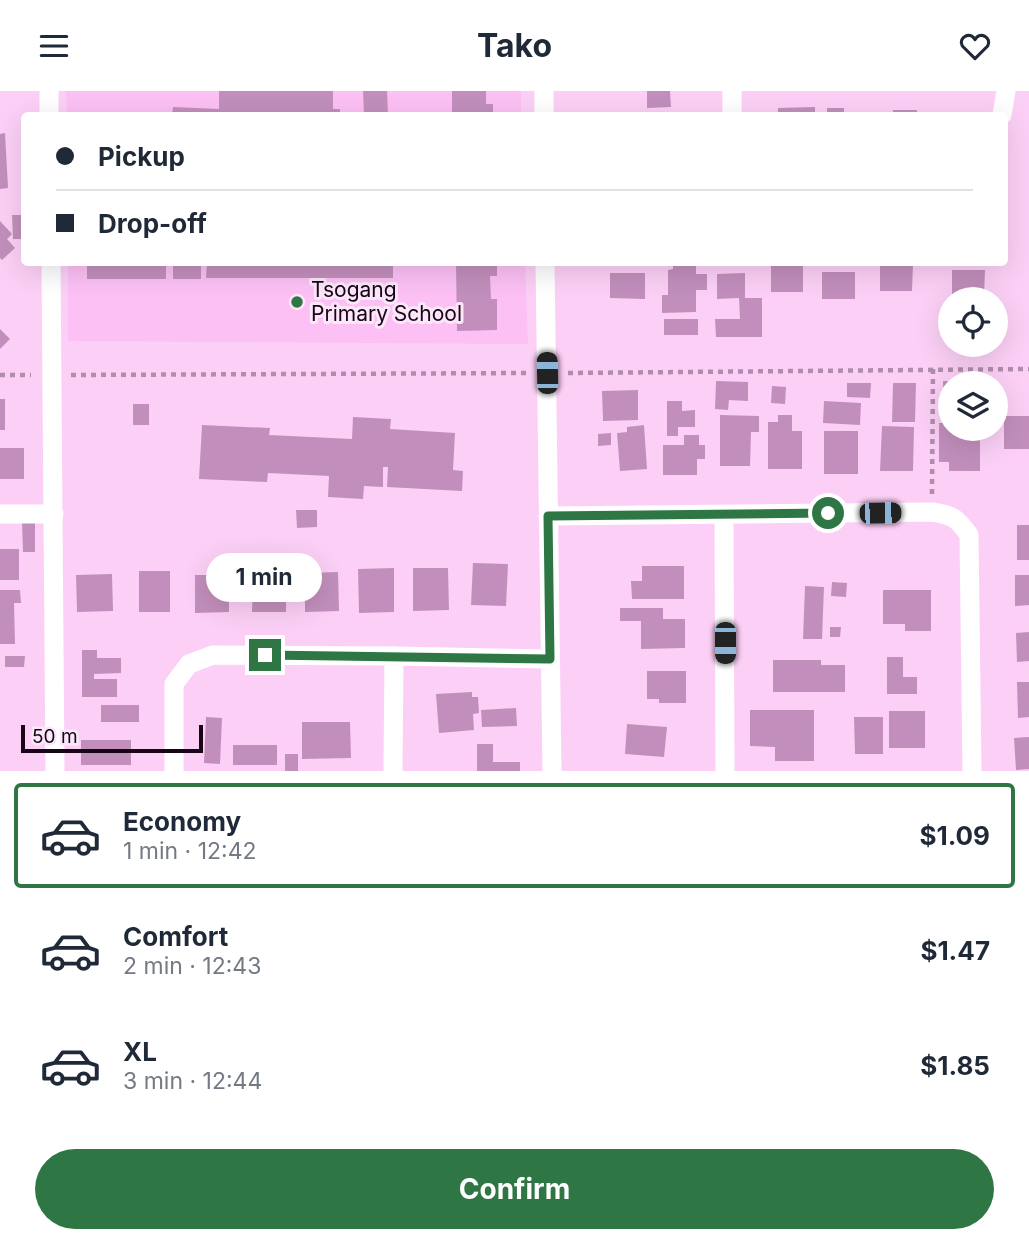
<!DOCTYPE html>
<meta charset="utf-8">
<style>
:root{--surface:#fff;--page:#f2f2f3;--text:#1f2937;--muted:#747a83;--line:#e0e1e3;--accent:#2e7744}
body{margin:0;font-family:Inter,sans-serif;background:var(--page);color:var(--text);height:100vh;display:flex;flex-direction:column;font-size:26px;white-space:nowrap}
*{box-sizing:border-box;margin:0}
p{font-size:23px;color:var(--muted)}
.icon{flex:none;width:38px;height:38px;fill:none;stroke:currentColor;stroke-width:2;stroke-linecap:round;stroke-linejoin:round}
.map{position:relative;height:680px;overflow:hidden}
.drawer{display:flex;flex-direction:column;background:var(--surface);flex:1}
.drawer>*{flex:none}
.hud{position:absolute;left:21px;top:21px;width:987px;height:154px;border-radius:7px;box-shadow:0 7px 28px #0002;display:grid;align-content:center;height:154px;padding:0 35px;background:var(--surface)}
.controls{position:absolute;left:938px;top:196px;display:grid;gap:14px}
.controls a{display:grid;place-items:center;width:70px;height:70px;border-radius:50%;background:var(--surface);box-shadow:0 7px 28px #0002;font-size:35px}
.scale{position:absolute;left:21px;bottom:18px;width:182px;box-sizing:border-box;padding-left:7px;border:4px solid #180616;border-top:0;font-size:19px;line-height:24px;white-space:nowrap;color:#180616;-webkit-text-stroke:5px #fce6f9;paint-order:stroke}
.end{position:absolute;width:32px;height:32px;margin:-16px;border:9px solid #2e7744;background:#fff;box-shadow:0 0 0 4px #fff}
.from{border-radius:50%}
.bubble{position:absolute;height:49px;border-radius:24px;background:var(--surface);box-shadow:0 7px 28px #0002;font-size:23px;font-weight:700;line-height:49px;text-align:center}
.car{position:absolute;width:21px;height:42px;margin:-21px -10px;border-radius:9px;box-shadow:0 0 5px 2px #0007;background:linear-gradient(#222 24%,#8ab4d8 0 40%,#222 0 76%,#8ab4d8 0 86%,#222 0)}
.hud b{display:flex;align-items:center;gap:24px;height:66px;font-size:26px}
.hud b+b{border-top:2px solid var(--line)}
.hud i{width:18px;height:18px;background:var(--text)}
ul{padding:12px 0 0;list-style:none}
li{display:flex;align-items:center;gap:21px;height:105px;margin:0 14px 10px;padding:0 21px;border:4px solid transparent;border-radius:7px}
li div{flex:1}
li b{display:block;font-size:26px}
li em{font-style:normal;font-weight:700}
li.selected{border-color:var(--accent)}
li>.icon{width:63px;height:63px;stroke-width:1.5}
.action{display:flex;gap:14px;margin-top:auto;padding:14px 35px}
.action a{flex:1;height:80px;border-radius:42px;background:var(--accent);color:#fff;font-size:28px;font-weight:700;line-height:80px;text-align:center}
header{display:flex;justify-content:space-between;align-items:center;height:91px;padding:0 35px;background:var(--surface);font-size:32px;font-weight:700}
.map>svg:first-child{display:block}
.built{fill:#fcc0f5}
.building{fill:#c28fbc}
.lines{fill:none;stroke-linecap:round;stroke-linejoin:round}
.path{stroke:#b08dac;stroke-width:4.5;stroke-dasharray:5 5;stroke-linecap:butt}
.street{stroke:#fff;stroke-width:19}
.route{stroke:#2e7744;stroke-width:9}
.poi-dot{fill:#2e7744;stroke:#fce6f9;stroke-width:2.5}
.labels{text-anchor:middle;stroke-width:6;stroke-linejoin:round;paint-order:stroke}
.poi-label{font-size:21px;fill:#180616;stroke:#fce6f9;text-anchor:start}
</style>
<header><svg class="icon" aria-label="menu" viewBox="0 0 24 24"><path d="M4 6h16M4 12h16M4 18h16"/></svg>Tako<svg class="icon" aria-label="heart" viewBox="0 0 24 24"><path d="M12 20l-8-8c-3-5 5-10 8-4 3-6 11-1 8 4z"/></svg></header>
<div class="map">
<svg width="1029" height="680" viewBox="0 0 1029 680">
<rect width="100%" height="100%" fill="#fcd0f6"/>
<!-- built -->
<g class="built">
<polygon points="66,0 521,0 521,24 67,24"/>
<polygon points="68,172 525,172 528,253 68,250"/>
</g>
<!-- building -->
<g class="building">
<polygon points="219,0 333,0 333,18 340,18 340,24 172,24 173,16 219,18"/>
<polygon points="363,0 387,0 388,24 364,24"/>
<polygon points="452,0 486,0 486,13 493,13 493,24 452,24"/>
<polygon points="647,0 670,0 671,16 647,17"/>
<polygon points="815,16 815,24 778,24 778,17"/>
<rect x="827" y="17" width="17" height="7"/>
<rect x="893" y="19" width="24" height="5"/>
<polygon points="5,42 8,97 0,98 0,43"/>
<polygon points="12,124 24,124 24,148 13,148"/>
<polygon points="0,130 12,143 7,148 15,157 2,169 0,167"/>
<rect x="87" y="172" width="79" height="16"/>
<rect x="173" y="172" width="28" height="16"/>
<polygon points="207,172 393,172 393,187 206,187"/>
<polygon points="456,172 497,172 497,185 490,185 491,208 497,208 497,239 457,240"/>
<polygon points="673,172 696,172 696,183 707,183 707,199 696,199 696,221 662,222 662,204 668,204 668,179 673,178"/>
<polygon points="880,173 913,173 912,200 880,200"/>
<rect x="771" y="174" width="32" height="27"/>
<polygon points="952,179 985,179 984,206 952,206"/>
<rect x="822" y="181" width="33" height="27"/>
<polygon points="610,182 645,182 645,208 610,207"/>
<polygon points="745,182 745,207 762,207 762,246 716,246 715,228 740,228 739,207 717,208 717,183"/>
<rect x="664" y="228" width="34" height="16"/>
<polygon points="0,238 10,248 0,258"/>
<polygon points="716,290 748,291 748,310 729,309 728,319 715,318"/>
<polygon points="943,290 950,290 950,323 944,323"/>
<polygon points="847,292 871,292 870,307 847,306"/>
<polygon points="893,292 916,292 915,331 892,331"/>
<polygon points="772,295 786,296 785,313 771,312"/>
<polygon points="638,299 638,329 603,330 602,300"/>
<rect x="0" y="308" width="5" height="31"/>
<polygon points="667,310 682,310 682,320 695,319 695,336 678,336 678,345 667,345"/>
<polygon points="824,310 861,312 860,334 823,332"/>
<rect x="133" y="313" width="16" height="21"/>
<polygon points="720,324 759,325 759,341 751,341 750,375 720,375"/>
<polygon points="778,324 792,324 792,340 802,340 802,378 768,378 768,331 778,331"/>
<rect x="1004" y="325" width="25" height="33"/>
<polygon points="353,326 391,328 390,338 455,342 453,379 463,380 462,400 387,396 388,376 383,376 383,396 364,395 363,408 328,406 329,385 268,382 267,391 199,388 202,334 270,337 269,344 352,348"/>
<polygon points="939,332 950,332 950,338 980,338 980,380 949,380 949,371 939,371"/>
<polygon points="644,334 647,378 620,380 617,342 627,341 627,336"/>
<polygon points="882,335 914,336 913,380 880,380"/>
<rect x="824" y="340" width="34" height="43"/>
<polygon points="611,342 611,354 598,355 598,343"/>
<polygon points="684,344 699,344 699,354 705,354 705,368 697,368 697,384 663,384 663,354 684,354"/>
<rect x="0" y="357" width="24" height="31"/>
<polygon points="296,419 317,419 317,436 297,437"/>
<polygon points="22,432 35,432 35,461 23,461"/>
<rect x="1017" y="434" width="12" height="35"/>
<rect x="0" y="458" width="19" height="31"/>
<polygon points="473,472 508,473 506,515 471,514"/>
<polygon points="642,475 684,475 684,508 632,508 631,490 642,490"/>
<polygon points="394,477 394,521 359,522 358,478"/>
<polygon points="413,477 448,477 449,519 413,520"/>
<rect x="139" y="480" width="31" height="41"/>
<polygon points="338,481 339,520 305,521 305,482"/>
<polygon points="253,482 286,482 286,521 252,521"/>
<polygon points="112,483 113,520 77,521 76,484"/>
<polygon points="195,484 229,484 229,521 195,522"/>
<polygon points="1015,484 1029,484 1029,514 1015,515"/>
<polygon points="832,491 847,492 846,506 831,505"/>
<polygon points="805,495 824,496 822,548 803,548"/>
<polygon points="0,499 20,499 21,512 14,512 15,553 0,553"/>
<polygon points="883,499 931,499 931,540 905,540 905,533 883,533"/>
<polygon points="620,517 663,517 663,528 685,528 685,557 641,558 641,530 620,530"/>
<polygon points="830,536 841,536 840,546 830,546"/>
<polygon points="1029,541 1029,570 1017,571 1016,542"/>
<polygon points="82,559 97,559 97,567 121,567 121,582 94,583 94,588 117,588 117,606 82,606"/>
<polygon points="5,565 25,565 24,576 5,576"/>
<polygon points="887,566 903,566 903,586 917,586 917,603 887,603"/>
<polygon points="773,569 821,569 821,574 845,574 845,601 773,601"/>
<polygon points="647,580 686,580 686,612 659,612 659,608 647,608"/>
<polygon points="1017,591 1029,591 1029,626 1018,627"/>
<polygon points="472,601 472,606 478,606 479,622 473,623 474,639 439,642 436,603"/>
<rect x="101" y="614" width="38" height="17"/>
<polygon points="516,617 517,635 482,636 481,619"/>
<polygon points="750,619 814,619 814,670 775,670 775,656 750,655"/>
<rect x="889" y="620" width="36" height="37"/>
<polygon points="206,626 222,627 220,673 204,672"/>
<polygon points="854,626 883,626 883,663 855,663"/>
<polygon points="302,631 350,631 351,667 302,668"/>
<polygon points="627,633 667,636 664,666 625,663"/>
<polygon points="1029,646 1029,678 1016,679 1014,647"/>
<rect x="81" y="649" width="50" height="25"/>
<polygon points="477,653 493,653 493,671 520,671 520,680 477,680"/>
<rect x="233" y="654" width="44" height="20"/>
<rect x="285" y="663" width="13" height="17"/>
</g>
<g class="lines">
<!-- path -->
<g class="path">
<polyline points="568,282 1029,278"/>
<polyline points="0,284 31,284"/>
<polyline points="71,284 528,282"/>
<polyline points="932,403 933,278"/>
</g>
<!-- street -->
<g class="street">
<polyline points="49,0 49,24"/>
<polyline points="544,0 544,24"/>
<polyline points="732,0 732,24"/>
<polyline points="1002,24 1006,0"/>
<polyline points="51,172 55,680"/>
<polyline points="545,172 552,680"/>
<polyline points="0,423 54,423"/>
<polyline points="724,424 725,680"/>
<path d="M548 425 932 421C953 424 957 427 969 444L972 680"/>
<polyline points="174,680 174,593 189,573 213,564 394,565 550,568"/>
<polyline points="393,680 394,565"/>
</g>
</g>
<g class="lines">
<!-- route -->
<polyline class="route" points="265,564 550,568 548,425 828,422"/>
</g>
<!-- markers -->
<circle class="poi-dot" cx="297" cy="211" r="7"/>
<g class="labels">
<!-- poi labels -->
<g class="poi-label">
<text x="311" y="206">Tsogang<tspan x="311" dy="24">Primary School</tspan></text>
</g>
</g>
</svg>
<div class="controls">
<a><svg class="icon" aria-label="locate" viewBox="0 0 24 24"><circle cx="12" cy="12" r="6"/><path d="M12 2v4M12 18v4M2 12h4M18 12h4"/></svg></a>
<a><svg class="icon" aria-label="layers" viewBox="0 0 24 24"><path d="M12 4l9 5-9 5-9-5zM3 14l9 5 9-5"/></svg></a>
</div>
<div class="scale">50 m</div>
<i class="end from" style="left:828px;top:422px"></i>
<i class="end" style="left:265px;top:564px"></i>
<div class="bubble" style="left:206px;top:462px;width:116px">1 min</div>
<i class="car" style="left:547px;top:282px;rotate:359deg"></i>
<i class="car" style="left:880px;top:422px;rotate:89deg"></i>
<i class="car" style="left:725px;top:552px;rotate:180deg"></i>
<div class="hud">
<b><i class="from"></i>Pickup</b>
<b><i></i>Drop-off</b>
</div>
</div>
<section class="drawer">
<ul>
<li class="selected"><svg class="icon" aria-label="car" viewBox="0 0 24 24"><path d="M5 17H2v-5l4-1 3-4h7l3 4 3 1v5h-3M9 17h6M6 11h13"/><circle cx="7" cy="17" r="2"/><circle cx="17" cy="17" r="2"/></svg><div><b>Economy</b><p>1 min · 12:42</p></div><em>$1.09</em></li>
<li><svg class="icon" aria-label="car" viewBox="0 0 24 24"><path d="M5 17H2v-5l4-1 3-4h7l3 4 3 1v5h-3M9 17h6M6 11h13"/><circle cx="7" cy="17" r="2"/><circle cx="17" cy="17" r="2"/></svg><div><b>Comfort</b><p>2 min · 12:43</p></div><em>$1.47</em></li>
<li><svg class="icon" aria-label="car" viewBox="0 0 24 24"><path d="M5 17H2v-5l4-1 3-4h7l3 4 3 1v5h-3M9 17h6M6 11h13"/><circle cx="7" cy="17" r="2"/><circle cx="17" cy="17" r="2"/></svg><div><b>XL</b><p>3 min · 12:44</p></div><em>$1.85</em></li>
</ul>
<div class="action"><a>Confirm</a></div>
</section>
